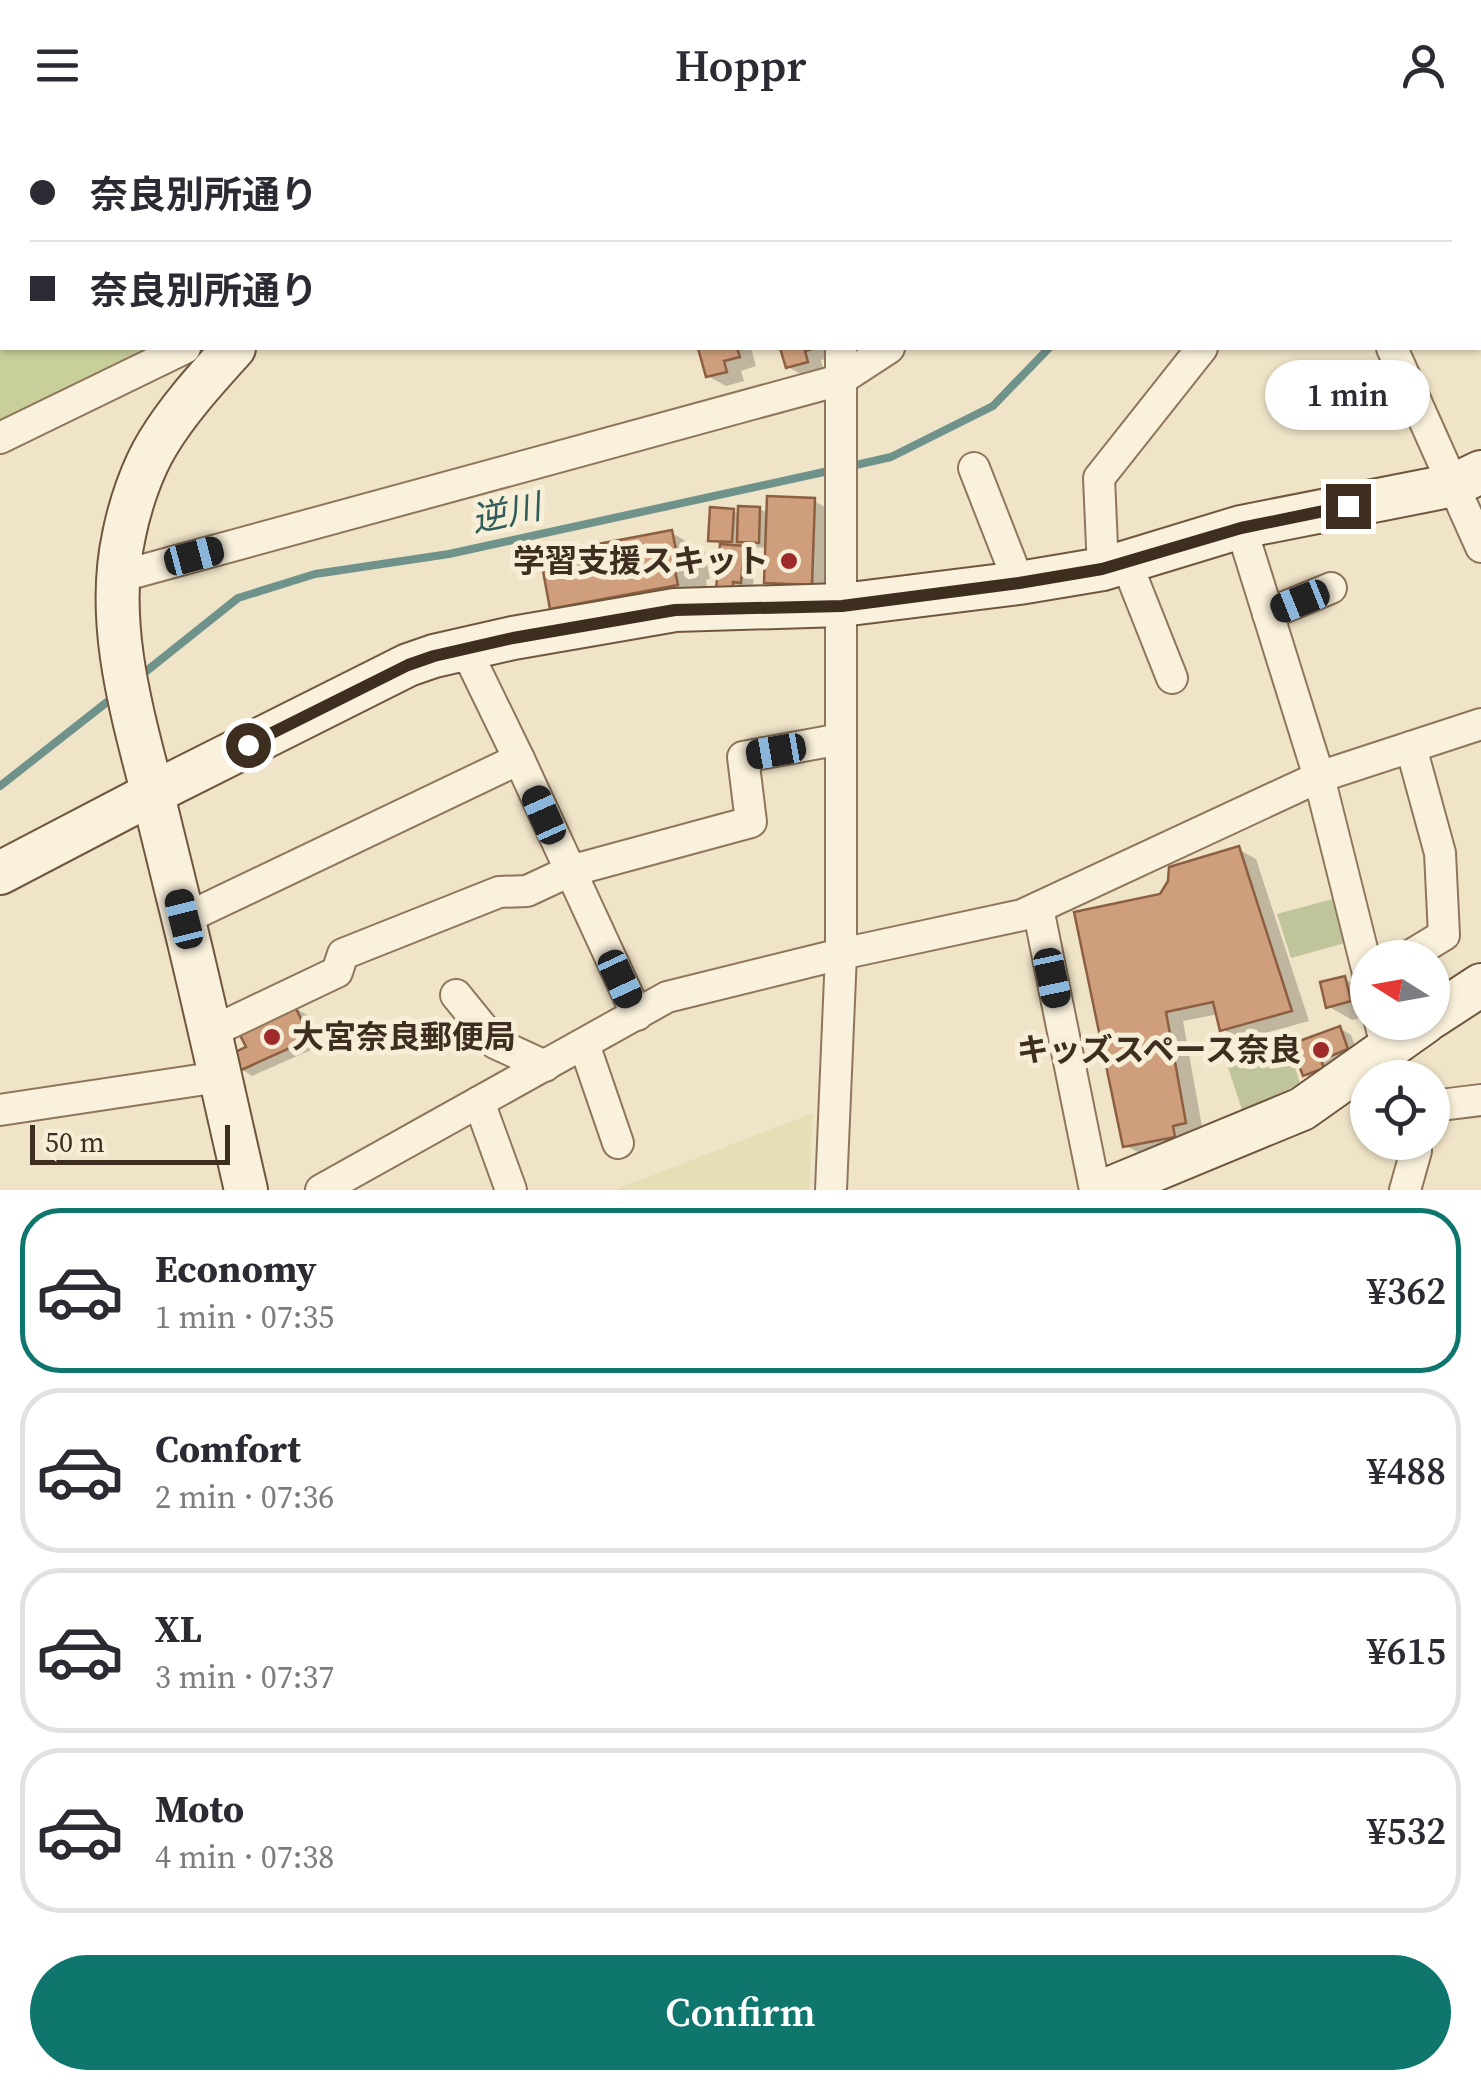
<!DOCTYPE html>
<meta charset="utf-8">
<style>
:root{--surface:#fff;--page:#f2f2f3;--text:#2b2b33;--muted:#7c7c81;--line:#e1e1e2;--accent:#0f766e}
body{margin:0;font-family:"Source Serif 4","Noto Sans JP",serif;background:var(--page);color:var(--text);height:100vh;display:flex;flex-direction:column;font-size:38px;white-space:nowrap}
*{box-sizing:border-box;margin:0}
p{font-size:32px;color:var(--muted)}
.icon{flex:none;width:55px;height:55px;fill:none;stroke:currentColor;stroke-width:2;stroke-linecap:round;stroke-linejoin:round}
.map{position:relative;height:1060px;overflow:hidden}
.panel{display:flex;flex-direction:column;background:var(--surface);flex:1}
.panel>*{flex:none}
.hud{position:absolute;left:0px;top:0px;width:1482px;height:220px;box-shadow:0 2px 8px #0004;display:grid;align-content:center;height:220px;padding:0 30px;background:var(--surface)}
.needle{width:65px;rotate:281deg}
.tools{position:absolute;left:1350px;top:810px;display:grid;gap:20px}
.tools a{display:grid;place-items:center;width:100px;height:100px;border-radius:50%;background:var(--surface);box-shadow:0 2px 8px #0004;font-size:50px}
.scale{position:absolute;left:30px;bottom:25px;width:200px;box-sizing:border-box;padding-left:10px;border:5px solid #3d2e20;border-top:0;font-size:28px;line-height:35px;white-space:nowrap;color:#3d2e20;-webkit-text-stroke:8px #f7eed8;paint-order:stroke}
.end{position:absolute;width:45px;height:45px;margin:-22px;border:12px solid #3d2e20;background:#fff;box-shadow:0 0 0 5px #fff}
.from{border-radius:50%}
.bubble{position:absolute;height:70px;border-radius:35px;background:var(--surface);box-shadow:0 2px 8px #0004;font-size:32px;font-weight:600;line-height:70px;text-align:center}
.car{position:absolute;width:30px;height:60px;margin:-30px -15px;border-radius:12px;box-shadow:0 0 8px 2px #0007;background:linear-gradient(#222 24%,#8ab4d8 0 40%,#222 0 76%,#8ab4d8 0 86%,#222 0)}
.hud b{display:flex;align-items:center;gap:35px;height:95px;font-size:38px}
.hud b+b{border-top:2px solid var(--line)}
.hud i{width:25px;height:25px;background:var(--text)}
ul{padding:18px 0 0;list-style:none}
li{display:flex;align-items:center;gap:30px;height:165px;margin:0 20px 15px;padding:0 10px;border:5px solid var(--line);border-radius:40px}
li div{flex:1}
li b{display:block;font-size:38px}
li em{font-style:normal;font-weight:600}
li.active{border-color:var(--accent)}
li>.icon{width:90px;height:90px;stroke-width:1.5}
.primary-button{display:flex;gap:20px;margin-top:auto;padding:20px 30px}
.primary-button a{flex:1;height:115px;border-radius:60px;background:var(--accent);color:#fff;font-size:40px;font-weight:600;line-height:115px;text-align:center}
header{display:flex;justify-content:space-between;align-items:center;height:130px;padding:0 30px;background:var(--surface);font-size:45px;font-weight:600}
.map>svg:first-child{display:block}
.farmland{fill:#e6deb5}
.green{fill:#c9cf9b}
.cemetery{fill:#bfc49a}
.shadow{fill:#0003}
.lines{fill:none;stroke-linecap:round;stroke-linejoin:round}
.stream{stroke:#6f938a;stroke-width:8}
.building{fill:#cf9f7d;stroke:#8d5f41;stroke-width:2.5}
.street-casing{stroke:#8d765c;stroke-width:34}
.secondary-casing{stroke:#6f573f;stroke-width:46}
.street{stroke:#faf1dc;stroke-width:30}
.secondary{stroke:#faf1dc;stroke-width:42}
.route{stroke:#3d2e20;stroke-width:12}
.poi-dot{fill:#9e2a2b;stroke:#f7eed8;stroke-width:4}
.labels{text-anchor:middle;stroke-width:10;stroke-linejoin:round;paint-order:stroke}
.poi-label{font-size:32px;font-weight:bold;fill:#3d2e20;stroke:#f7eed8;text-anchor:end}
.water-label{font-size:35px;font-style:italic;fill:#2f5d5a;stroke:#f7eed8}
</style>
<header><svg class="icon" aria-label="menu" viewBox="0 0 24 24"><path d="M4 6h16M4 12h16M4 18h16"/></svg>Hoppr<svg class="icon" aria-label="person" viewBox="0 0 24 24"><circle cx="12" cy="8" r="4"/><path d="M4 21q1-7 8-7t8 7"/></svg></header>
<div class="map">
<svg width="1481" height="1060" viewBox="0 0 1481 1060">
<rect width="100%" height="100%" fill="#f0e4c8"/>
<!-- farmland -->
<polygon class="farmland" points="813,983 809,1060 614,1060"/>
<!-- green -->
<polygon class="green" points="2,134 2,218 152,218 0,291 0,135"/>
<!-- cemetery -->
<g class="cemetery">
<polygon points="1340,767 1352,811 1291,828 1277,784"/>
<polygon points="1288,913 1300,954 1242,980 1227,934"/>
</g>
<!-- shadow -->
<g class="shadow">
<polygon points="700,218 751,218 756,236 741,241 744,251 726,256 708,246"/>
<polygon points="783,218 835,218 838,226 821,230 824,242 806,247 788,237"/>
<polygon points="814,371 832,381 829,464 784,462 766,452 768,418 741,417 755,425 753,458 730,465 722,415 711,409 733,381 740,385 760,379 769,384"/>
<polygon points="672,403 705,422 710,449 706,450 710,474 586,497 552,478"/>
<polygon points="1238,719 1256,729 1309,891 1240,910 1223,899 1219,884 1183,891 1203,1002 1143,1025 1125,1015 1162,767"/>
<polygon points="1344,849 1368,862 1368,886 1352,890 1328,876"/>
<polygon points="295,878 307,885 320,916 252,946 241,939"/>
<polygon points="1339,898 1351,905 1359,926 1317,951 1305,945"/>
</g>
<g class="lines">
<!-- stream -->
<g class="stream">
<polyline points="1278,2 1283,0"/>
<polyline points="847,337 891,327 993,276 1049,218"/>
<polyline points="139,547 238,468 315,444 449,424 833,340"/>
<polyline points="0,656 116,565"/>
</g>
</g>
<!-- building -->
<g class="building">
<polygon points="698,218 737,218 740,227 724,231 727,242 706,247"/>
<polygon points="780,218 816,218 805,221 808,232 786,238"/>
<polygon points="767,366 815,368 812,455 764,453"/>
<polygon points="738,376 760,377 759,413 737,412"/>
<polygon points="710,377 734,379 732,412 708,411"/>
<polygon points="672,400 678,430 673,431 678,455 550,479 543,441 564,437 561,421"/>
<polygon points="720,414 744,416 741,453 733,452 733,461 716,460"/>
<polygon points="1239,716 1292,881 1220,901 1213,872 1166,882 1186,993 1173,996 1175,1007 1123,1017 1074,782 1160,764 1168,751 1169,737"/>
<polygon points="1345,846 1351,871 1326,878 1320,852"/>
<polygon points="295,876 310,909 239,941 231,924 246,917 238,901"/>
<polygon points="1340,896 1348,919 1321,930 1324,938 1303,946 1291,914"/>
</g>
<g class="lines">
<defs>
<g id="street">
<polyline points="653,0 653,2"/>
<polyline points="839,0 840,2"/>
<polyline points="1033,0 1034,2"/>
<polyline points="1393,0 1394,2"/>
<polyline points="1002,2 1011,0"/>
<polyline points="1480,63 1481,62"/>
<polyline points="0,127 2,126"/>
<polyline points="1392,218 1481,417"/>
<polyline points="0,308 185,218"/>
<polyline points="974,338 1019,453"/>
<polyline points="1241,397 1319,647 1368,843"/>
<polyline points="1126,432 1172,548"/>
<polyline points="1103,439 1099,348 1202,218"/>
<polyline points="118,447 840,250 889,218"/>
<polyline points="1268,484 1331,458"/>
<polyline points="465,518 519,629 637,885"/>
<polyline points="1038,778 1095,1060"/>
<polyline points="184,789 519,629"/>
<polyline points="1406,828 1444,805 1440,723 1411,617"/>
<polyline points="456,865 495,913 545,936"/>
<polyline points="1380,892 1394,948"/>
<polyline points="209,903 337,842 343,824 499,762 527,761 570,741 751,692 743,627 841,609"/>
<polyline points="584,914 618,1013"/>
<polyline points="479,972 511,1060"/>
<polyline points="1432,976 1481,970"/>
<polyline points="0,980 219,947"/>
<polyline points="321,1060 667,867 841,824 1022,785 1319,647 1481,594"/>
<polyline points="831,1060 841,824 841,218"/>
<polyline points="1405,1060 1416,1021 1413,1012"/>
</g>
<g id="secondary">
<polyline points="298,0 298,2"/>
<path d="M234 218C208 247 179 278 158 313 142 339 130 375 124 405 106 488 129 572 150 653 159 689 168 726 177 763 202 862 223 961 246 1060"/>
<polyline points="0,743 153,663 408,535 434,526 513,508 675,480 842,475 1019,453 1103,439 1241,397 1454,355 1481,342"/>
<polyline points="1432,887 1481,855"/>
<polyline points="1106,1060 1302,979 1425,892"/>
</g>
</defs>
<!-- street casing -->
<use href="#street" class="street-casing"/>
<!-- secondary casing -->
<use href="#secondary" class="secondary-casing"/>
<!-- street -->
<use href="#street" class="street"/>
<!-- secondary -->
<use href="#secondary" class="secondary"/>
</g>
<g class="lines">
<!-- route -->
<polyline class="route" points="248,615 408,535 434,526 513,508 675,480 842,476 1019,453 1102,439 1241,398 1348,376"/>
</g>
<!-- markers -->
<g class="poi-dot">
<circle cx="789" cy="431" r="10"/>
<circle cx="272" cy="907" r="10"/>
<circle cx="1321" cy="920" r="10"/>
</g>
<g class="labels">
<!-- poi labels -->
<g class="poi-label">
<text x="769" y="442">学習支援スキット</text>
<text x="292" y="918" text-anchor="start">大宮奈良郵便局</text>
<text x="1301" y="931">キッズスペース奈良</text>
</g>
<!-- water labels -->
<g class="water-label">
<text transform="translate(506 383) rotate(-12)" y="12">逆川</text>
</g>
</g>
</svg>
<div class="tools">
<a><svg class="needle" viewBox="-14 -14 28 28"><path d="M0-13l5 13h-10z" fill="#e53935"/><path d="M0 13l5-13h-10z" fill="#7c7c81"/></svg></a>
<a><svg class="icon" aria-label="locate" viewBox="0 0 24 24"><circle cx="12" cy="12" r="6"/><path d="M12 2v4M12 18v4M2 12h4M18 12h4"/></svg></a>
</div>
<div class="scale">50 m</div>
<i class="end from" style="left:248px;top:615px"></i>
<i class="end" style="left:1348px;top:376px"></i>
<div class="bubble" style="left:1265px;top:230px;width:165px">1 min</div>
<i class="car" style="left:194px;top:426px;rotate:75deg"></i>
<i class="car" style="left:1300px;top:471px;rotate:248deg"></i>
<i class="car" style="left:776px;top:621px;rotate:260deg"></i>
<i class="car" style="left:544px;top:685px;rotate:336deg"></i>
<i class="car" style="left:184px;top:789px;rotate:346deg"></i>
<i class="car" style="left:1052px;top:848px;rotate:168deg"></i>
<i class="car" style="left:620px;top:849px;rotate:155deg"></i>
<div class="hud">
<b><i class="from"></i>奈良別所通り</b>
<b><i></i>奈良別所通り</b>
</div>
</div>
<section class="panel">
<ul>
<li class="active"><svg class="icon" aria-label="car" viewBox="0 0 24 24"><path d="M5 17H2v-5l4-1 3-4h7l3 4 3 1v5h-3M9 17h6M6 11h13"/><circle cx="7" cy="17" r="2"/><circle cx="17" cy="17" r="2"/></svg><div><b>Economy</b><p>1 min · 07:35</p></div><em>¥362</em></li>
<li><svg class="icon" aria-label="car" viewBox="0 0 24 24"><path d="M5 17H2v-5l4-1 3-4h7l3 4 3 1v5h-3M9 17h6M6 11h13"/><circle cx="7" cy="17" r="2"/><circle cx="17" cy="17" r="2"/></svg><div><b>Comfort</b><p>2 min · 07:36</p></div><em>¥488</em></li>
<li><svg class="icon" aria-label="car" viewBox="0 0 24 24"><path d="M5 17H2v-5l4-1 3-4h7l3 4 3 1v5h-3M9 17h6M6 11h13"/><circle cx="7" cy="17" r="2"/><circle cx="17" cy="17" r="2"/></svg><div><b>XL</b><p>3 min · 07:37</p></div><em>¥615</em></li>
<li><svg class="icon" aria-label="car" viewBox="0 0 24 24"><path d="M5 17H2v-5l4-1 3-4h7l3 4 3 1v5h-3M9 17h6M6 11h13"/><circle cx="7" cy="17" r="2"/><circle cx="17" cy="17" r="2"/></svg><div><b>Moto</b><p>4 min · 07:38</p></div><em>¥532</em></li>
</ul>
<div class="primary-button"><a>Confirm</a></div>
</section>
